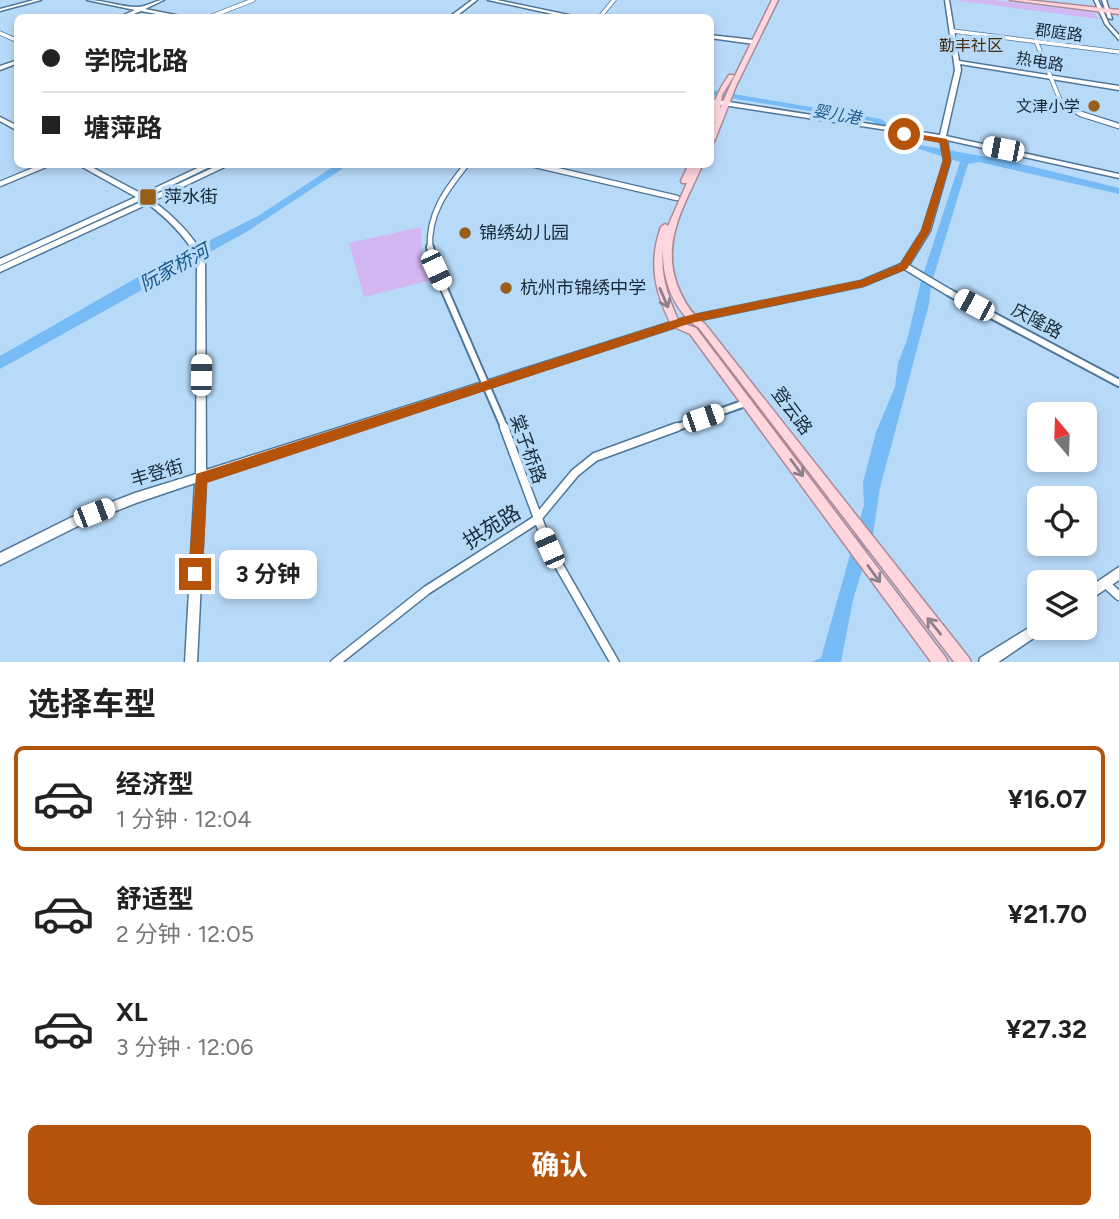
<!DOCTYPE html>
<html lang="zh">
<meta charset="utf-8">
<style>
:root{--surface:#fff;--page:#f6f6f6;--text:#222;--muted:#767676;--line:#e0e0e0;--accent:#b45309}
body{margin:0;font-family:Figtree,"Noto Sans SC",sans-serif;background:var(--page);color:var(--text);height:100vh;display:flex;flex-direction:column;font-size:26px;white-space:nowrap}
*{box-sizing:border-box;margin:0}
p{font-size:23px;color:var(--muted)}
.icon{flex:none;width:38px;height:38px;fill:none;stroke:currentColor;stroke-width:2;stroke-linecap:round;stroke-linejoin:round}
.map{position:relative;height:662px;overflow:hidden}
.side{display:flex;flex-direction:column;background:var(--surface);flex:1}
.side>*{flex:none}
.top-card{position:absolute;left:14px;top:14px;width:700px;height:154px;border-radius:10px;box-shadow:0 4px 10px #0003;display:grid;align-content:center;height:154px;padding:0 28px;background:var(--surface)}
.needle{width:46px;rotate:341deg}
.tools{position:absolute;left:1027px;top:402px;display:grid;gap:14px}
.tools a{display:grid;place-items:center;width:70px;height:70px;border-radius:10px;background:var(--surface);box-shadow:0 4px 10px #0003;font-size:35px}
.end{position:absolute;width:32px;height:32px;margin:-16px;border:9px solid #b45309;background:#fff;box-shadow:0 0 0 4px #fff}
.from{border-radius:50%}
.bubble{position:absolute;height:49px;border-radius:10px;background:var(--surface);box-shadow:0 4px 10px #0003;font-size:23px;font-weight:700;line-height:49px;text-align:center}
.car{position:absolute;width:21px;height:42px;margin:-21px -10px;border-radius:9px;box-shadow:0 0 5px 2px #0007;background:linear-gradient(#fff 24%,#345 0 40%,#fff 0 76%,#345 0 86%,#fff 0)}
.top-card b{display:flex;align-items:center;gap:24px;height:66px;font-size:26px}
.top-card b+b{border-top:2px solid var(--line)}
.top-card i{width:18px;height:18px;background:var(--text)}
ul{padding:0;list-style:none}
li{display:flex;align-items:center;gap:21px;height:105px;margin:0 14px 10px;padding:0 14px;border:4px solid transparent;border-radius:10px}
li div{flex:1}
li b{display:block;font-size:26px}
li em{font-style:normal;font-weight:700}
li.active{border-color:var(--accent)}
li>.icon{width:63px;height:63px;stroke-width:1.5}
h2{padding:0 28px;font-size:32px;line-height:84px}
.button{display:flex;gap:14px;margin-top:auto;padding:14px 28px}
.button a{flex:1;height:80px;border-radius:10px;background:var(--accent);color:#fff;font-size:28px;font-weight:700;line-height:80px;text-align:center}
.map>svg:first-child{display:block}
.green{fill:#d2b7f2}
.water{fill:#76bbf5}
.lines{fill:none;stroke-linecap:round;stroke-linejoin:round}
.street-far3-casing{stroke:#4e7699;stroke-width:5}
.street-far2-casing{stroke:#4e7699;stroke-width:7}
.street-far1-casing{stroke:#4e7699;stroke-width:10}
.street-casing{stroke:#4e7699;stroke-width:11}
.secondary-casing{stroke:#4e7699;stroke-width:3}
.primary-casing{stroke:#ae8895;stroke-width:3}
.street-far3{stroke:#fff;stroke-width:3.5}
.street-far2{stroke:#fff;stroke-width:4.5}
.street-far1{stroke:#fff;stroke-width:6}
.street{stroke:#fff;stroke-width:8}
.secondary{fill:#fff;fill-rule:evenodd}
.primary{fill:#ffd6de;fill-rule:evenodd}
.oneway{stroke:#8c808a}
.route{fill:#b45309}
.poi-dot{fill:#985f1b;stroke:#b8daf9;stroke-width:2.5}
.labels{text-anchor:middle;stroke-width:7;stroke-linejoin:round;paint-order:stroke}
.far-street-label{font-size:16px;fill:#182937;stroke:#b8daf9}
.far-neighbourhood-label{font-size:16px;fill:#452a0a;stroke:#b8daf9}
.far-poi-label{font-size:16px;fill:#182937;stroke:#b8daf9;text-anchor:end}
.far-water-label{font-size:16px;font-style:italic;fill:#175887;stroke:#b8daf9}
.poi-label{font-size:18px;fill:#182937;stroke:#b8daf9;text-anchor:start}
.street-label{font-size:18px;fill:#182937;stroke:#b8daf9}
.water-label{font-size:19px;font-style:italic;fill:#175887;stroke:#b8daf9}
.near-street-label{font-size:21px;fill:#182937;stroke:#b8daf9}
</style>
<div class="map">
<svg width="1119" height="663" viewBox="0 0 1119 663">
<rect width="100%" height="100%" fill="#b8daf9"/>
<!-- green -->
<g class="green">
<polygon points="953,0 993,0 1081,11 1094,13 1099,19"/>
<polygon points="421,227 422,255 432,280 364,297 349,243"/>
</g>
<!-- water -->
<g class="water">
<polygon points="710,90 881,119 914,144 1010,161 1119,188 1119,194 979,162 968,164 931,285 929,304 880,488 873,534 853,600 841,662 811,662 821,658 864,505 863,482 876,432 895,387 898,363 907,340 921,281 960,162 900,143 872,121 711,95"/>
<polygon points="336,165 348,165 248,231 0,369 0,356 145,273 258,216"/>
</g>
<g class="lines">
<defs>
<g id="street-far3">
<polyline points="207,18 253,0"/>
<polyline points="599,18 614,0"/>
<polyline points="953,31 1119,52"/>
<polyline points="0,33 18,41"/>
<polyline points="1036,41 1060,100 1073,109"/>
</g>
<g id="street-far2">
<polyline points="1070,107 1081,114 1119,126"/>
<polyline points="531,164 677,198"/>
<polyline points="0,184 48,164"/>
<path d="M430 248C428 214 446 190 467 164"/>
</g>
<g id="street-far1">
<polyline points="430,247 436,270 505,429"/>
<polyline points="950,293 1119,383"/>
<polyline points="672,429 748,402"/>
</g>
<g id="street">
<polyline points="504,427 549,548 615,663"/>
<polyline points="1105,583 1119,596"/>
<polyline points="335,663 427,590 536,520 575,473 595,457 677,427"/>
</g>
<g id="secondary">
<polygon points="34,0 41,0 0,11 0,9"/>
<path d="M87 0C104 0 120 7 137 7 147 7 155 0 164 0L145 9 191 18H178L141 11 124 18H117L135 10Z"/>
<polygon points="472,0 477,0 454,18 448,18"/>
<polygon points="488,0 497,0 583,18 571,18"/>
<path d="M945 0H949L959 61 1119 86V90L960 64 961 70 946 136 1119 174V178L947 140 950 161 930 231 909 265 953 291 954 293 953 295H947L904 269 863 286 691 322 206 480 197 663H185L195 483 136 503 78 526 0 565V553L70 518 135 493 196 474 197 257C184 235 168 219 148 204L0 272V266L143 201 141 200 0 265V259L136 197 77 164H86L142 194 206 164H216L147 197 148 198 221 164H231L153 201C175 217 191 234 205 257L206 470 690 316 861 281 901 264 922 231 944 161 940 138 710 103V99L940 135 955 70Z"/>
<polygon points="1094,0 1098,0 1109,24 1119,35 1119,40 1105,24"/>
<polygon points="1102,0 1106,0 1112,19 1108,18"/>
<polygon points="710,35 754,40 757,42 754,44 710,38"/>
<polygon points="18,60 18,63 0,70 0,66"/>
<polygon points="0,117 18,126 18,131 0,121"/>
<polygon points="1119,567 1119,580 1085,603 1085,590"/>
<polygon points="1040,621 1040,628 1046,628 1044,631 997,663 979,663 980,658"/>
</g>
<g id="primary">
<path d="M772 0H778L736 86 714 142 710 144V132L716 120 712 126 710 127C710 107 718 91 729 75H733L734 76 722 95 720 109 730 86Z"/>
<polygon points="1010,0 1026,0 1119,10 1119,14"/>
<path d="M689 164H703C683 208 658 246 681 294 687 307 694 316 705 324L969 658 971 663H955L699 328C673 311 662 278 663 249 660 275 668 298 679 322L696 328 946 658 948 663H932L690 334 672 326C655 293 648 263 661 227L665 224 668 226 687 183H682L681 181Z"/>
</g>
</defs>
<!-- street-far3 casing -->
<use href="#street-far3" class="street-far3-casing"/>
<!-- street-far2 casing -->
<use href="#street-far2" class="street-far2-casing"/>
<!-- street-far1 casing -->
<use href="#street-far1" class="street-far1-casing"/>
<!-- street casing -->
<use href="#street" class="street-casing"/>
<!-- secondary casing -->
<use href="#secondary" class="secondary-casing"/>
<!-- primary casing -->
<use href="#primary" class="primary-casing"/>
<!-- street-far3 -->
<use href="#street-far3" class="street-far3"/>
<!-- street-far2 -->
<use href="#street-far2" class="street-far2"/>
<!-- street-far1 -->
<use href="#street-far1" class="street-far1"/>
<!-- street -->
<use href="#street" class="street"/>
<!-- secondary -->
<use href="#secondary" class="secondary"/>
<!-- primary -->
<use href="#primary" class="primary"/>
</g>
<!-- one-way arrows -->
<defs><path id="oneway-shaft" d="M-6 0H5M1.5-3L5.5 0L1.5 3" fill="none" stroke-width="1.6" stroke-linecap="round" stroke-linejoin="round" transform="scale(1.75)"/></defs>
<g class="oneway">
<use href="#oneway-shaft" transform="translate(664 298) rotate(67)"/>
<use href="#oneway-shaft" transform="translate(797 468) rotate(54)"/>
<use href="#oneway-shaft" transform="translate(874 574) rotate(54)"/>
<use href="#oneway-shaft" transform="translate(934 626) rotate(-129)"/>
</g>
<!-- route -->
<polygon class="route" points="904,132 947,139 951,160 930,231 907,269 863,287 691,323 207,483 203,574 201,579 190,579 188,574 196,474 690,315 861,280 900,264 921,231 943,160 940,143 901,136"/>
<!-- markers -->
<g class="poi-dot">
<circle cx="1094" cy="106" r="7"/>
<rect x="139" y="188" width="18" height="18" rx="3.5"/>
<circle cx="465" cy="233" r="7"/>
<circle cx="506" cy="288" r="7"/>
</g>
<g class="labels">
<!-- far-street labels -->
<g class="far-street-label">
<text transform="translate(1059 32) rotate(7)" y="6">郡庭路</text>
<text transform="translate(1040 61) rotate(9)" y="6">热电路</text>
</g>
<!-- far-neighbourhood labels -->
<g class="far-neighbourhood-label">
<text x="971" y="51">勤丰社区</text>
</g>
<!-- far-poi labels -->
<g class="far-poi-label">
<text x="1080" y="112">文津小学</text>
</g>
<!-- far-water labels -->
<g class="far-water-label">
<text transform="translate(837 114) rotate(10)" y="6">婴儿港</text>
</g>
<!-- poi labels -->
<g class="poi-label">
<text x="164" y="203">萍水街</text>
<text x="479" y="239">锦绣幼儿园</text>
<text x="520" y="294">杭州市锦绣中学</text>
</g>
<!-- street labels -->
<g class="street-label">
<text transform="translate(1037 321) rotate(28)" y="6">庆隆路</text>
<text transform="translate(792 411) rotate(53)" y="6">登云路</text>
<text transform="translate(528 449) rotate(70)" y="6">棠子桥路</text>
<text transform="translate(157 473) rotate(-16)" y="6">丰登街</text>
</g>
<!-- water labels -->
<g class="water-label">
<text transform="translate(174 267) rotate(-29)" y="7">阮家桥河</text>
</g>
<!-- near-street labels -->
<g class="near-street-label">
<text transform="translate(492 527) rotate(-32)" y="7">拱苑路</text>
</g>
</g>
</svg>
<div class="tools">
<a><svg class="needle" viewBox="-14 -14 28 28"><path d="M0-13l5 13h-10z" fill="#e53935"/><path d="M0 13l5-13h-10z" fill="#767676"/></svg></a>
<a><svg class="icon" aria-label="locate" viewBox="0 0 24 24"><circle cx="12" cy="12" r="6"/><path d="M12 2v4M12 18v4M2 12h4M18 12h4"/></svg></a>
<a><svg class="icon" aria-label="layers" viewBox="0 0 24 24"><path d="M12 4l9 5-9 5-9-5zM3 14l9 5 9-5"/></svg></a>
</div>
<i class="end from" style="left:904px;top:134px"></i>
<i class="end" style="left:195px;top:574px"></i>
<div class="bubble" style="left:219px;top:550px;width:98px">3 分钟</div>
<i class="car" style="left:1003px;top:149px;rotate:281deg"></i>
<i class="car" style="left:436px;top:270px;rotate:155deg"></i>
<i class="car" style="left:974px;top:305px;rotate:298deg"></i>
<i class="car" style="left:201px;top:375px;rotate:1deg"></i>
<i class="car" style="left:703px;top:418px;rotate:71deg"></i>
<i class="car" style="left:94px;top:513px;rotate:69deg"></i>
<i class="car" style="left:549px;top:548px;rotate:336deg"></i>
<div class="top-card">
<b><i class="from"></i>学院北路</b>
<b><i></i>塘萍路</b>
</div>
</div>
<section class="side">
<h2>选择车型</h2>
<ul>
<li class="active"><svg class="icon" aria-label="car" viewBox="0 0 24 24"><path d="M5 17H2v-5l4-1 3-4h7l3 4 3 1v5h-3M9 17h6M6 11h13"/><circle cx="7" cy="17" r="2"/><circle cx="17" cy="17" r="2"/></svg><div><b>经济型</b><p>1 分钟 · 12:04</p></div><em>¥16.07</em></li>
<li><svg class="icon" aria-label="car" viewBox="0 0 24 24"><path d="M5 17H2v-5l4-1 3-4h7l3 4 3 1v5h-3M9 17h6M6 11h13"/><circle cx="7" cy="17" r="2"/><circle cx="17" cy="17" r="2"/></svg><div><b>舒适型</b><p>2 分钟 · 12:05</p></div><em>¥21.70</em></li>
<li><svg class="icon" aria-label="car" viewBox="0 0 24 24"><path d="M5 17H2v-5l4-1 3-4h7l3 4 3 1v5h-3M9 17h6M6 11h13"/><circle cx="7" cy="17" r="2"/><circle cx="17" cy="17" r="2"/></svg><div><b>XL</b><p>3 分钟 · 12:06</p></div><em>¥27.32</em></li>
</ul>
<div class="button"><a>确认</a></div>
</section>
